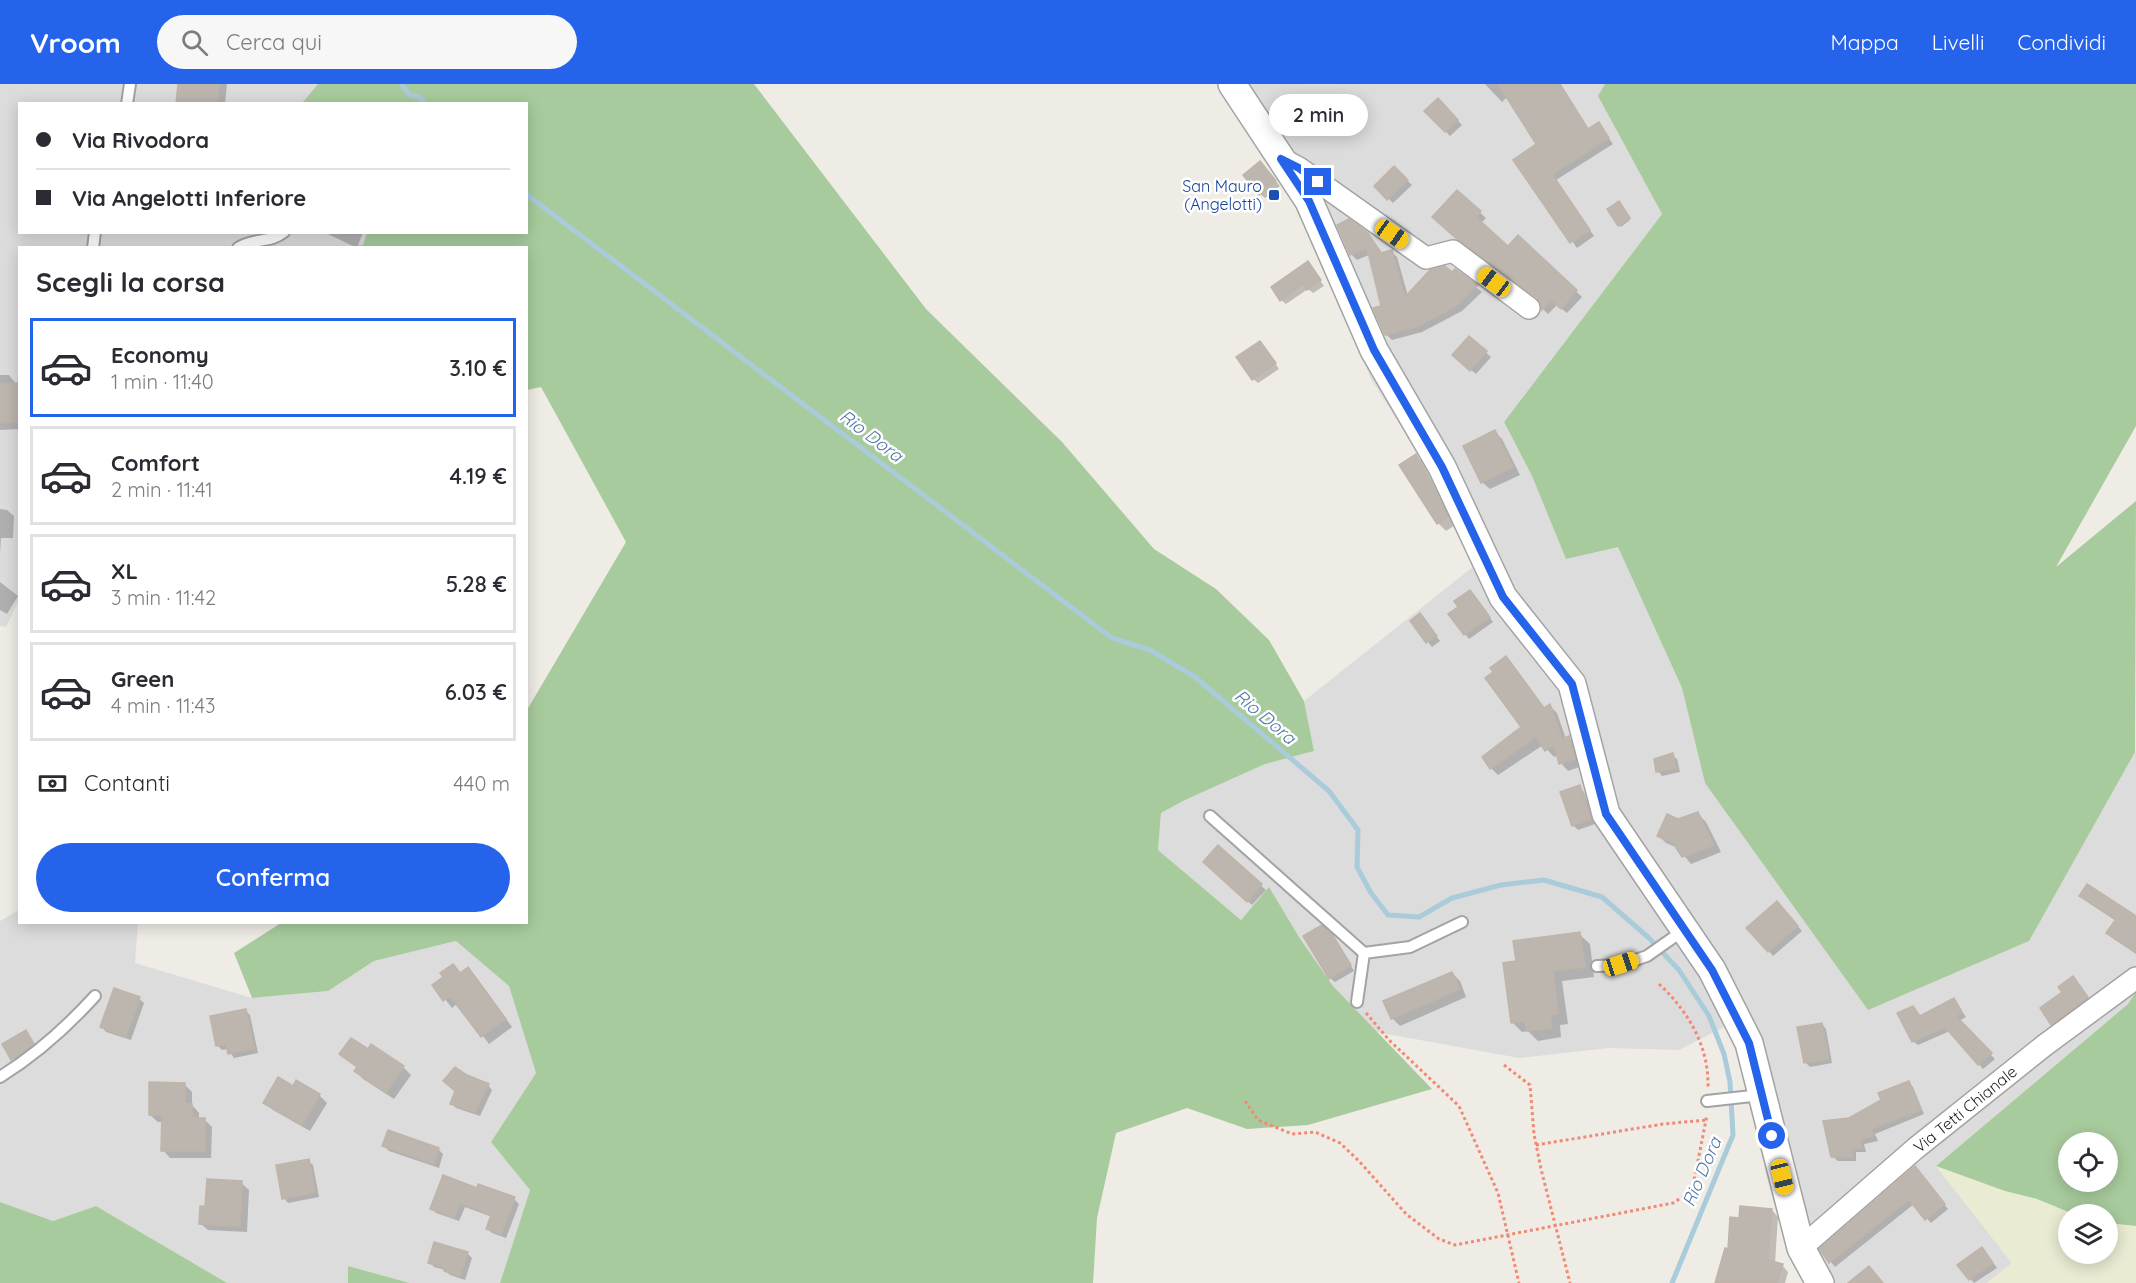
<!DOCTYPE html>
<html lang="it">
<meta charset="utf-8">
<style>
:root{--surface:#fff;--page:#f7f7f7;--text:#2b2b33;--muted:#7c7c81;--line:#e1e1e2;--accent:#2563eb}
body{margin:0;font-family:Quicksand,sans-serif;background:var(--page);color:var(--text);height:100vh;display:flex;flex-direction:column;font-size:22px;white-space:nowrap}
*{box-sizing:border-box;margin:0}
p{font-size:20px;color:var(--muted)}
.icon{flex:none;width:33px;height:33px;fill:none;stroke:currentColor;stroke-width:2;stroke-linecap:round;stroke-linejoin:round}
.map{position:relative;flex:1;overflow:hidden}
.panel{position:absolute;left:18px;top:162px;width:510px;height:678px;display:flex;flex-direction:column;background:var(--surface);border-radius:0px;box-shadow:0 3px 15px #0003}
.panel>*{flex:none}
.banner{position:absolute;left:18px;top:18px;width:510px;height:132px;border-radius:0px;box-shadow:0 3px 15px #0003;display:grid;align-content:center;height:132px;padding:0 18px;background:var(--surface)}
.tools{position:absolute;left:2058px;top:1048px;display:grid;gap:12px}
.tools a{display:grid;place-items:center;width:60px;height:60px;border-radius:50%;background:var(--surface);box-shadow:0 3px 15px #0003;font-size:30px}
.end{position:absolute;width:27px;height:27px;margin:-14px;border:8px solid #2563eb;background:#fff;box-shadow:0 0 0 3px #fff}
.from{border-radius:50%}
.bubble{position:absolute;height:42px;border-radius:21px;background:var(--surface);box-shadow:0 3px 15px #0003;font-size:20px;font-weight:600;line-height:42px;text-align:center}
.car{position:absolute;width:18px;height:36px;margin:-18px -9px;border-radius:8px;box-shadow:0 0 4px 2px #0007;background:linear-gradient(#f5c518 24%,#345 0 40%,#f5c518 0 76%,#345 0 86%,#f5c518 0)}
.banner b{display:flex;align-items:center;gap:21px;height:57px;font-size:22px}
.banner b+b{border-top:2px solid var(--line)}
.banner i{width:15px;height:15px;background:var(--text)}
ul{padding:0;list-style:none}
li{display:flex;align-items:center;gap:18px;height:99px;margin:0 12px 9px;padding:0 6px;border:3px solid var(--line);border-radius:0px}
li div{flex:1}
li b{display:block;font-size:22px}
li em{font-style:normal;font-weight:600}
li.active{border-color:var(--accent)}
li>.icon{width:54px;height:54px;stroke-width:1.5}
h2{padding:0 18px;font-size:27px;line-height:72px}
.pay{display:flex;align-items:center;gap:15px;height:66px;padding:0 18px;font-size:22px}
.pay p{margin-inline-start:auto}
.cta{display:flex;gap:12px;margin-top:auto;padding:12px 18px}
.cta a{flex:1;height:69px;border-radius:36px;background:var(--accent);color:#fff;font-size:24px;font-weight:600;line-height:69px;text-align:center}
header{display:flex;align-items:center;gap:36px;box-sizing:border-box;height:84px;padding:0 30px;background:var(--accent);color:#fff}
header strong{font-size:28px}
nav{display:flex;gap:33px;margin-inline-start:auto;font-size:21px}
.search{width:420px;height:54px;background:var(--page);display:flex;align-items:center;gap:15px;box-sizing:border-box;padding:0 21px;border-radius:33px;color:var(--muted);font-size:22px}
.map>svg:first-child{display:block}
.residential{fill:#dddcdc}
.farmland{fill:#e9ecd2}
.forest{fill:#a8cb9d;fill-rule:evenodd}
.shadow{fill:#0003}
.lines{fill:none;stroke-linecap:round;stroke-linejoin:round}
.stream{stroke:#a9cbda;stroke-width:5}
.building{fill:#bcb6af;stroke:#c0b4a9;stroke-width:1.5}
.service-casing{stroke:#a3a3a3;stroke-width:14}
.minor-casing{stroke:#a3a3a3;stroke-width:24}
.tertiary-casing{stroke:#a3a3a3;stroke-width:30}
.path{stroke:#f08a75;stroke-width:3;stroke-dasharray:3 3;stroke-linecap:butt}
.service{stroke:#fff;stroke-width:10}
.minor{stroke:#fff;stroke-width:21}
.tertiary{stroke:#fff;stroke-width:27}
.route{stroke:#2563eb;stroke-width:8}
.transit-dot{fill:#1a4fb4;stroke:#fff;stroke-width:2}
.labels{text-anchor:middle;stroke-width:5;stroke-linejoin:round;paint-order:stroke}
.transit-label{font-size:16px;fill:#164399;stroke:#fff;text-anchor:end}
.street-label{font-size:16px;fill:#1f1f1f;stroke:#fff}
.water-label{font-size:18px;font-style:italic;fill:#5177a8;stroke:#fff}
</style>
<header>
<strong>Vroom</strong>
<div class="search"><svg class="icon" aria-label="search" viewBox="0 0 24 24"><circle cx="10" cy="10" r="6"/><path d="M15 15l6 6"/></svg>Cerca qui</div>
<nav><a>Mappa</a><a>Livelli</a><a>Condividi</a></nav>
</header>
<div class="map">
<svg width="2136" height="1199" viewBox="0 0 2136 1199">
<rect width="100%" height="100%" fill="#efece6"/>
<!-- residential -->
<g class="residential">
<polygon points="0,0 318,0 302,19 20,20 20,148 367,149 364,162 348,164 20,164 19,516 6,543 0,542"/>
<polygon points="1218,0 1605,0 1599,13 1662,130 1504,338 1532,392 1566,474 1618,462 1682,604 1705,699 2029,856 2136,666 2136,908 2128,920 1936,1082 2012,1179 1987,1199 1803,1199 1790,1171 1773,1116 1755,1046 1744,981 1728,941 1679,966 1609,964 1519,974 1376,948 1333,902 1299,853 1269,804 1241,836 1158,766 1161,729 1185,716 1265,680 1314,667 1304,617 1474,482 1460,435 1371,295 1350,244 1294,121"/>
<polygon points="19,826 20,838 138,839 135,879 252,914 328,907 374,877 456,857 509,902 536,989 491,1058 530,1106 500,1199 410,1199 348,1182 348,1199 227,1199 96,1122 53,1137 0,1118 0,837"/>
</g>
<!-- farmland -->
<polygon class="farmland" points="1936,1082 2005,1107 2037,1115 2076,1131 2068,1131 2068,1170 2108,1170 2108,1139 2136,1142 2136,1199 1987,1199 2012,1179"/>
<!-- forest -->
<g class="forest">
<polygon points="318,0 754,0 926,225 1062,358 1154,465 1216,505 1269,556 1304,617 1314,667 1265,680 1185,716 1161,729 1158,766 1241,836 1269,803 1299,853 1333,902 1432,1005 1308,1041 1247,1045 1187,1024 1116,1049 1097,1134 1093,1199 500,1199 530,1106 491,1058 536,989 509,902 456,857 374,877 328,907 252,914 234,869 281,839 526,838 527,626 626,458 541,303 527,306 526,164 348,163 363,161 367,149 526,148 526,20 302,19"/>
<polygon points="1605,0 2136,0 2136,342 2056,483 2136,417 2135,668 2029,857 1868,926 1705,699 1682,604 1618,463 1566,475 1532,392 1504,338 1662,130 1598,12"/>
<path d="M2136 908V1142L2108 1139V1131H2076L2037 1115 2005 1107 1936 1082 2128 920ZM2068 1059H2108V1098H2068Z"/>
<polygon points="0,1118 53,1137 96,1122 227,1199 0,1199"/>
<polygon points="348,1182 410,1199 348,1199"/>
</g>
<!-- shadow -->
<g class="shadow">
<polygon points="180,0 227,0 225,20 178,20"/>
<polygon points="1485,0 1560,0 1589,46 1598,40 1613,60 1556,96 1594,152 1577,164 1515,76 1538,61 1508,12 1502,18"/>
<polygon points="1438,16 1462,41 1450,52 1426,27"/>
<polygon points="1265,84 1280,102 1265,114 1260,110"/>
<polygon points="1394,84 1412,101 1393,119 1376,102"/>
<polygon points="1457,108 1486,134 1481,139 1509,164 1518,153 1582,213 1567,229 1557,221 1548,230 1543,225 1540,216 1465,161"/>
<polygon points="1620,120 1630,136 1621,143 1619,141"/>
<polygon points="324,148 363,148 357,164"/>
<polygon points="1368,150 1383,170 1391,167 1397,173 1408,212 1455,187 1482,208 1462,227 1422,248 1392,256 1386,250 1383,223 1371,170 1357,176 1351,170"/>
<polygon points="1312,184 1324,202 1313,209 1308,205 1286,220 1281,216"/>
<polygon points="1469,254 1491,273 1476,290 1459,276"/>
<polygon points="1264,263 1279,285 1258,299 1253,295"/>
<polygon points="0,291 9,291 16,300 20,300 20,345 0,346"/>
<polygon points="1495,348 1502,355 1520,391 1490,405 1482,398"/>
<polygon points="1416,371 1423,379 1455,441 1446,447 1439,440 1401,381"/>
<polygon points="19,397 20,397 20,421 18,419"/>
<polygon points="0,425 7,426 14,432 13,454 1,454 0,470"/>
<polygon points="0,498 18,512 7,530 0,526"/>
<polygon points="1470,507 1493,538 1469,555 1465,550"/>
<polygon points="1420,531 1440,557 1432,563 1412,537"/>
<polygon points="1506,574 1545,625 1550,622 1557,629 1566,655 1569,654 1576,662 1582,682 1568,687 1561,679 1558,671 1554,673 1543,661 1498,691 1491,684 1523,643"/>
<polygon points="1672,671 1677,675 1680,688 1662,692 1658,687"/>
<polygon points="1579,703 1584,708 1595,740 1578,746 1573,741"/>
<polygon points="1698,730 1706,738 1721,768 1691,780 1678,764 1666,759 1659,752 1678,737"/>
<polygon points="1218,763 1266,806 1252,821 1209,783"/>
<polygon points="2081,812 2136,834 2136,870 2108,849 2116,837 2089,819"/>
<polygon points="1782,824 1802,847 1773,872 1769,867"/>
<polygon points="1579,850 1590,860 1594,893 1562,897 1568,940 1560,941 1561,953 1538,957 1528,947 1522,948 1512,938 1518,878"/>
<polygon points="1336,857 1354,887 1335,898 1330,894"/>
<polygon points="453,882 462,890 468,885 476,893 512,943 489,960 458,919 452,924 434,901 445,893"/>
<polygon points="1452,889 1460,897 1466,913 1400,942 1392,934"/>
<polygon points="2077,898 2092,919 2057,944 2052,940"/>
<polygon points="139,915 144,919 131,956 106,948 102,943"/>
<polygon points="1954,916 1966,933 1959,937 1995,975 1983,985 1950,947 1918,961 1913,957 1918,929 1921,933"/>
<polygon points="245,926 250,931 258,969 234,974 228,965 222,966 217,961"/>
<polygon points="1822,940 1826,945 1832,979 1810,983 1805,978"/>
<polygon points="26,947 38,965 17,980 4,961"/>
<polygon points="372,962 403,983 411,991 394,1015 363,995 356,987 358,984 341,970 368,967"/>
<polygon points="467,993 488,1001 492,1006 480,1032 456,1024 451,1019"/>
<polygon points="296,998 319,1011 327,1019 310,1047 273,1026 265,1019 293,1004"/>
<polygon points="1908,999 1913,1003 1924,1030 1875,1050 1878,1057 1864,1060 1866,1068 1856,1068 1856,1077 1838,1077 1833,1073 1849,1035 1883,1016"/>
<polygon points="184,1000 192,1008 192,1021 199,1029 199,1035 204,1035 212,1043 211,1074 170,1074 163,1066 163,1038 158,1038 150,1031"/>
<polygon points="384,1062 438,1065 443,1070 439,1084 389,1067"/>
<polygon points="308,1077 313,1081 319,1113 288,1119 284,1114"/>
<polygon points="1919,1089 1948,1125 1931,1139 1914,1120 1835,1183 1821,1165"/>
<polygon points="241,1099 249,1106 247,1148 208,1146 200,1139"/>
<polygon points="478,1106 514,1115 519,1120 506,1154 492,1149 487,1144 492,1133 465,1123 459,1137 436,1129 432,1124"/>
<polygon points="1772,1126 1778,1133 1775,1179 1782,1181 1788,1188 1785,1199 1717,1199 1741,1135"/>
<polygon points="467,1169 472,1174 465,1196 450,1191 445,1186 434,1183 430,1178"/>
<polygon points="1986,1169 1997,1184 1974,1199 1959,1181"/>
</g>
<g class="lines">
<!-- stream -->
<g class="stream">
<polyline points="401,0 410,11 420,13 425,20"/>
<polyline points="526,110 1112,554 1150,566 1195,593 1329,707 1358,746 1357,783 1371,809 1388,831 1419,833 1452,814 1501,801 1544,796 1602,813 1649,854 1679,886 1709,932 1724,970 1730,998 1733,1051 1672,1199"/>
</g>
</g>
<!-- building -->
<g class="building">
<polygon points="178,0 219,0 217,20 176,20"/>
<polygon points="1498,0 1560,0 1588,45 1599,38 1609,54 1552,90 1590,146 1570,159 1513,76 1536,60"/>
<polygon points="1438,14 1458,36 1445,48 1424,27"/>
<polygon points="1260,77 1276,97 1259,111 1243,91"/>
<polygon points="1394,82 1408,96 1387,116 1374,102"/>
<polygon points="1457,106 1481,127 1476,133 1508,162 1518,151 1577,206 1561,225 1551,216 1542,226 1541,220 1537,214 1458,156 1432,133"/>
<polygon points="1619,117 1630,134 1618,142 1607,125"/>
<polygon points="1349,135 1368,149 1381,169 1392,166 1405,213 1430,186 1445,182 1452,188 1455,185 1478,201 1456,222 1416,243 1385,251 1373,224 1381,222 1367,164 1350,171 1337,141"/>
<polygon points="1308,177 1321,196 1307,206 1303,200 1280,217 1271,203"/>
<polygon points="1469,252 1487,267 1470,287 1452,271"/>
<polygon points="1260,257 1276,279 1252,296 1236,273"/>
<polygon points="20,299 20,338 0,339 0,300"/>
<polygon points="1495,346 1513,383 1481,399 1463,362"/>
<polygon points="1416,370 1448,433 1437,440 1399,381"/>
<polygon points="1470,506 1490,533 1464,551 1448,530 1458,523 1454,517"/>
<polygon points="1420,529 1437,552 1426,559 1410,537"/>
<polygon points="1506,572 1544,624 1550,620 1562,655 1569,652 1575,675 1559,680 1554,661 1545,667 1536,653 1490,685 1482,673 1521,643 1485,594 1493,588 1490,584"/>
<polygon points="1673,669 1676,684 1656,688 1654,675"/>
<polygon points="1580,701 1591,735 1572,742 1560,708"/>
<polygon points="1698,728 1714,761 1682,773 1673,759 1657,752 1667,730 1678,735"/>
<polygon points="1218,761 1262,800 1247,818 1203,778"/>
<polygon points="2087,800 2136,832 2136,869 2106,849 2116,835 2079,812"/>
<polygon points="1777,817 1798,842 1768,868 1746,844"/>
<polygon points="1322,841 1332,850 1351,881 1329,895 1303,852"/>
<polygon points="1580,848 1585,883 1553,887 1558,930 1550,931 1552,944 1526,947 1525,937 1511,939 1503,879 1516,877 1513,857"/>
<polygon points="453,880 460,889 468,883 506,935 481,953 450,912 443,917 432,901 443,893 440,889"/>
<polygon points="1452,888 1460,905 1391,935 1383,917"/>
<polygon points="2073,892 2088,913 2051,941 2040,924 2062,908 2058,903"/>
<polygon points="114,904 140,913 126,953 100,943"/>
<polygon points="1954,914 1962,928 1956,932 1992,969 1978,981 1945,943 1912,958 1897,929 1913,922 1920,932"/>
<polygon points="246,925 254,964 228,970 226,960 216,962 210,932"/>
<polygon points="1822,939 1829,975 1804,979 1797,943"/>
<polygon points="26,946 34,960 11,976 2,960"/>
<polygon points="351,954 368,965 371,960 404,982 386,1009 354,987 357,983 339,970"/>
<polygon points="455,983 467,991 489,1000 475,1028 450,1020 455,1007 443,997"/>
<polygon points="278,993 293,1002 296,996 320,1010 302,1041 263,1019"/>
<polygon points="1909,997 1921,1026 1871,1045 1874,1052 1860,1055 1862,1064 1852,1064 1852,1073 1831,1073 1823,1037 1849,1034 1881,1016 1878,1009"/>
<polygon points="149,998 185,999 185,1020 192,1020 192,1034 205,1034 205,1067 161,1067 162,1031 149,1031"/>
<polygon points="388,1046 439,1064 434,1080 382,1062"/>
<polygon points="309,1075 315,1108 282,1115 276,1081"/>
<polygon points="1915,1082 1945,1120 1925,1136 1909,1116 1829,1179 1819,1165"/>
<polygon points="443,1091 477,1104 478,1100 515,1113 501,1150 486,1145 491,1131 460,1119 454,1134 430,1125"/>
<polygon points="207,1095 242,1097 240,1142 199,1140 200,1122 205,1122"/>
<polygon points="1740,1122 1772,1125 1768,1176 1783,1180 1777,1199 1715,1199 1725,1164 1728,1165 1730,1133 1739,1134"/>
<polygon points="434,1158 468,1168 460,1192 444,1187 445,1184 428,1179"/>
<polygon points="1982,1163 1993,1179 1969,1196 1957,1181"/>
<polygon points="1869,1182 1883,1199 1848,1199"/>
</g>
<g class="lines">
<defs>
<g id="service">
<polyline points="127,20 130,0"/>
<polyline points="93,164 95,148"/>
<path d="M238 164C253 154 271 159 284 148"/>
<polyline points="1210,732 1364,869"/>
<polyline points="1597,882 1621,881 1647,872 1684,846"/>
<polyline points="1357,918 1364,869 1410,863 1462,838"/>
<path d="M0 993C37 970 66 944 95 912"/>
<polyline points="1707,1017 1761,1011"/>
</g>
<g id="minor">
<polyline points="1282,75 1299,84 1426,174 1453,167 1529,224"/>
<polyline points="1801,1164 1916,1064 2045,961 2136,894"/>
</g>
<polyline id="tertiary" points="1232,0 1309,117 1374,266 1442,383 1503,513 1572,600 1606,730 1712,886 1749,959 1801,1164 1820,1199"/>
</defs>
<!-- service casing -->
<use href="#service" class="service-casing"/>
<!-- minor casing -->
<use href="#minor" class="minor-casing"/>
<!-- tertiary casing -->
<use href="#tertiary" class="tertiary-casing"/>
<!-- path -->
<g class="path">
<path d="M1659 900C1688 927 1709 962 1708 1003"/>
<polyline points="1366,929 1389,956 1459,1022 1498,1109 1519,1199"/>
<polyline points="1504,981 1530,1001 1534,1050 1541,1085 1570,1199"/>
<polyline points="1245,1017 1258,1036 1292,1050 1315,1048 1340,1059 1360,1078 1406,1130 1439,1155 1455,1161 1673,1119 1692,1107 1707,1031"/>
<polyline points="1536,1061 1663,1040 1707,1036"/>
</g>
<!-- service -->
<use href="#service" class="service"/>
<!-- minor -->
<use href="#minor" class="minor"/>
<!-- tertiary -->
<use href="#tertiary" class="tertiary"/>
</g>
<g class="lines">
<!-- route -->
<polyline class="route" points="1318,98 1299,84 1281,75 1309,117 1374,266 1442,383 1503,513 1572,600 1606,730 1712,886 1749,959 1772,1052"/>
</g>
<!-- markers -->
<rect class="transit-dot" x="1268" y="105" width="12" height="12" rx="3"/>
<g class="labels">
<!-- transit labels -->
<g class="transit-label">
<text x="1262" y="108">San Mauro<tspan x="1262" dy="18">(Angelotti)</tspan></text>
</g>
<!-- street labels -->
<g class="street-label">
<text transform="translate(1965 1025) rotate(-39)" y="6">Via Tetti Chianale</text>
</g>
<!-- water labels -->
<g class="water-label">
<text transform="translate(871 352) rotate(37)" y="6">Rio Dora</text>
<text transform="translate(1265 633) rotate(40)" y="6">Rio Dora</text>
<text transform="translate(1702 1088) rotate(-67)" y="6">Rio Dora</text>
</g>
</g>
</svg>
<div class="tools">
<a><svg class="icon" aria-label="locate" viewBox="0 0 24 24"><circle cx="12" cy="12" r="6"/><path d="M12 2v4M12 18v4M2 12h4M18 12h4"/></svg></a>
<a><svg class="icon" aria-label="layers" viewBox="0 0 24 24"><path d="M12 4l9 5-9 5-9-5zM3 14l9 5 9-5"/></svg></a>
</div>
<i class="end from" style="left:1772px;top:1052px"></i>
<i class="end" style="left:1318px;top:98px"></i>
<div class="bubble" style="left:1269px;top:10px;width:99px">2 min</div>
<i class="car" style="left:1392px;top:150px;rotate:125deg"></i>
<i class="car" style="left:1494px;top:198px;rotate:307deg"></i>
<i class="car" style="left:1621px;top:880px;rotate:72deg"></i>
<i class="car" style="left:1782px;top:1093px;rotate:166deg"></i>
<div class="banner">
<b><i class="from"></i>Via Rivodora</b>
<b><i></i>Via Angelotti Inferiore</b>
</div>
<section class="panel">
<h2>Scegli la corsa</h2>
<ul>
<li class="active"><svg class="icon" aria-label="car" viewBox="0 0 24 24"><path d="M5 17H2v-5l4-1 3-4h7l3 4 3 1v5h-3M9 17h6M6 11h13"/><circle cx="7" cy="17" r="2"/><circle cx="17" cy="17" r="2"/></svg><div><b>Economy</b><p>1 min · 11:40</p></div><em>3.10 €</em></li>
<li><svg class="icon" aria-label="car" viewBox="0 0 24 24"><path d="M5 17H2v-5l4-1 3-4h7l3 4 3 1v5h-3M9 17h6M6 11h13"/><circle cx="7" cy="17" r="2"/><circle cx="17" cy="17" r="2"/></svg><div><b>Comfort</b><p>2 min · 11:41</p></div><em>4.19 €</em></li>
<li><svg class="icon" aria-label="car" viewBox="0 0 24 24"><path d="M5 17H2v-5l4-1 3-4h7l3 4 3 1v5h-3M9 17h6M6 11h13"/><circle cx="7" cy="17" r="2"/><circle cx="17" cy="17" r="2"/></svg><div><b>XL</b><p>3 min · 11:42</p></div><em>5.28 €</em></li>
<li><svg class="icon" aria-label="car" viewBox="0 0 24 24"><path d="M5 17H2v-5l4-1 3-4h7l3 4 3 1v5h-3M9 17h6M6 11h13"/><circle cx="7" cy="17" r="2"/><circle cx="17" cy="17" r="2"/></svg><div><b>Green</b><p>4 min · 11:43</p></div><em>6.03 €</em></li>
</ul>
<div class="pay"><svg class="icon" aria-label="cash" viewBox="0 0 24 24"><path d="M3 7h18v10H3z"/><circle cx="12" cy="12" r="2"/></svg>Contanti<p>440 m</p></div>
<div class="cta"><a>Conferma</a></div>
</section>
</div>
